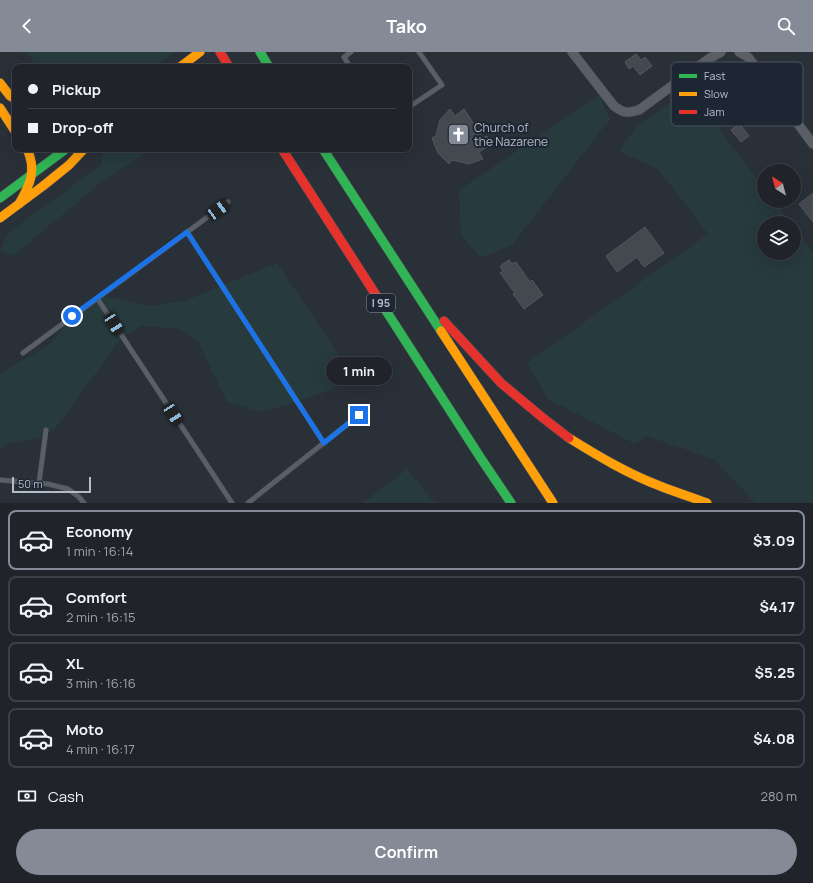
<!DOCTYPE html>
<meta charset="utf-8">
<style>
:root{--surface:#20242a;--page:#2d3036;--text:#f1f3f6;--muted:#a2a4a8;--line:#3d4147;--accent:#848b96}
body{margin:0;font-family:Manrope,sans-serif;background:var(--page);color:var(--text);height:100vh;display:flex;flex-direction:column;font-size:15px;white-space:nowrap}
*{box-sizing:border-box;margin:0}
p{font-size:13px;color:var(--muted)}
.icon{flex:none;width:22px;height:22px;fill:none;stroke:currentColor;stroke-width:2;stroke-linecap:round;stroke-linejoin:round}
.map{position:relative;height:451px;overflow:hidden}
.details{display:flex;flex-direction:column;background:var(--surface);flex:1}
.details>*{flex:none}
.guide{position:absolute;left:12px;top:12px;width:400px;height:88px;border-radius:8px;box-shadow:0 4px 16px #0002,0 0 0 1px var(--line);display:grid;align-content:center;height:88px;padding:0 16px;background:var(--surface)}
.needle{width:26px;rotate:324deg}
.tools{position:absolute;left:757px;top:112px;display:grid;gap:8px}
.tools a{display:grid;place-items:center;width:44px;height:44px;border-radius:50%;background:var(--surface);box-shadow:0 4px 16px #0002,0 0 0 1px var(--line);font-size:20px}
.scale{position:absolute;left:12px;bottom:10px;width:79px;box-sizing:border-box;padding-left:4px;border:2px solid #b4bcc9;border-top:0;font-size:11px;line-height:14px;white-space:nowrap;color:#b4bcc9;-webkit-text-stroke:3px #1d2633;paint-order:stroke}
.end{position:absolute;width:18px;height:18px;margin:-9px;border:5px solid #1a73e8;background:#fff;box-shadow:0 0 0 2px #fff}
.from{border-radius:50%}
.bubble{position:absolute;height:28px;border-radius:14px;background:var(--surface);box-shadow:0 4px 16px #0002,0 0 0 1px var(--line);font-size:13px;font-weight:700;line-height:28px;text-align:center}
.car{position:absolute;width:12px;height:24px;margin:-12px -6px;border-radius:5px;box-shadow:0 0 3px 1px #0007;background:linear-gradient(#222 24%,#8ab4d8 0 40%,#222 0 76%,#8ab4d8 0 86%,#222 0)}
.guide b{display:flex;align-items:center;gap:14px;height:38px;font-size:15px}
.guide b+b{border-top:1px solid var(--line)}
.guide i{width:10px;height:10px;background:var(--text)}
ul{padding:7px 0 0;list-style:none}
li{display:flex;align-items:center;gap:12px;height:60px;margin:0 8px 6px;padding:0 8px;border:2px solid var(--line);border-radius:8px}
li div{flex:1}
li b{display:block;font-size:15px}
li em{font-style:normal;font-weight:700}
li.active{border-color:var(--accent)}
li>.icon{width:36px;height:36px;stroke-width:1.5}
.pay{display:flex;align-items:center;gap:10px;height:44px;padding:0 16px;font-size:15px}
.pay p{margin-inline-start:auto}
.button{display:flex;gap:8px;margin-top:auto;padding:8px 16px}
.button a{flex:1;height:46px;border-radius:24px;background:var(--accent);color:#fff;font-size:16px;font-weight:700;line-height:46px;text-align:center}
header{display:flex;justify-content:space-between;align-items:center;height:52px;padding:0 16px;background:var(--accent);color:#fff;font-size:18px;font-weight:700}
.map>svg:first-child{display:block}
.green{fill:#273a3e}
.building{fill:#444950;stroke:#52575f}
.lines{fill:none;stroke-linecap:round;stroke-linejoin:round}
.lane-casing{stroke:#484c53;stroke-width:5.5}
.street-casing{stroke:#484c53;stroke-width:10}
.fast-casing{stroke:#484c53;stroke-width:10}
.slow-casing{stroke:#484c53;stroke-width:10}
.jam-casing{stroke:#484c53;stroke-width:10}
.lane{stroke:#5a5e66;stroke-width:4.5}
.street{stroke:#5a5e66;stroke-width:9}
.fast{stroke:#30b455;stroke-width:9}
.slow{stroke:#ff9f0a;stroke-width:9}
.jam{stroke:#e5322d;stroke-width:9}
.route{stroke:#1a73e8;stroke-width:5}
.labels{text-anchor:middle;stroke-width:4;stroke-linejoin:round;paint-order:stroke}
.shield{fill:#1d2633;stroke:#878f9c;stroke-width:1}
.shield-label{font-size:11px;font-weight:bold;fill:#b4bcc9}
.poi-label{font-size:12px;fill:#b4bcc9;stroke:#1d2633;text-anchor:start}
.key{fill:#1d2633;stroke:#4a5360;stroke-width:1}
.key-label{font-size:11px;fill:#b4bcc9}
</style>
<header><svg class="icon" aria-label="back" viewBox="0 0 24 24"><path d="M15 5l-7 7 7 7"/></svg>Tako<svg class="icon" aria-label="search" viewBox="0 0 24 24"><circle cx="10" cy="10" r="6"/><path d="M15 15l6 6"/></svg></header>
<div class="map">
<svg width="813" height="451" viewBox="0 0 813 451">
<rect width="100%" height="100%" fill="#2a3038"/>
<!-- green -->
<g class="green">
<polygon points="27,0 174,0 156,15 37,15"/>
<polygon points="688,37 764,136 764,149 774,149 791,171 764,171 764,201 794,201 794,175 813,200 813,451 755,451 714,407 646,384 635,392 548,347 527,311 708,182 659,118 619,99 635,76"/>
<polygon points="600,43 610,67 512,193 481,206 461,183 459,138"/>
<polygon points="103,97 152,97 98,133 13,204 0,199 8,181 101,113"/>
<polygon points="277,211 349,318 331,338 290,352 259,360 227,350 198,290 179,277 142,274 123,284 55,377 38,386 8,391 0,397 0,321 48,294 82,255 105,244 148,254 187,248"/>
<polygon points="407,417 435,451 363,451"/>
</g>
<!-- building -->
<g class="building">
<polygon points="636,2 641,8 645,5 652,14 640,23 633,14 629,17 625,10"/>
<polygon points="450,57 455,64 464,57 483,86 487,84 492,92 479,100 483,107 469,112 452,108 449,112 438,101 432,86 436,84 440,68"/>
<polygon points="740,72 749,84 741,90 731,78"/>
<polygon points="813,141 813,170 799,152"/>
<polygon points="645,175 664,201 644,215 637,205 617,220 606,204"/>
<polygon points="509,208 512,212 516,210 530,230 532,228 543,243 524,257 513,242 515,241 500,221 503,219 500,214"/>
</g>
<g class="lines">
<defs>
<g id="lane">
<polyline points="350,15 344,5 351,0"/>
<polyline points="409,55 442,33 419,0"/>
<polyline points="187,180 324,391"/>
<polyline points="97,246 232,451"/>
<polyline points="23,301 228,150"/>
<polyline points="0,428 48,432 68,437 79,445 84,451"/>
<polyline points="39,431 46,378"/>
<polyline points="248,451 359,363"/>
</g>
<g id="street">
<path d="M572 0 614 54C625 62 627 61 639 58L710 6 721 0"/>
<polyline points="739,0 748,5 813,92"/>
</g>
<g id="fast">
<polyline points="260,0 269,15"/>
<polyline points="323,97 441,279"/>
<polyline points="0,146 66,97"/>
<polyline points="383,254 480,405 511,451"/>
</g>
<g id="slow">
<polyline points="180,15 200,0"/>
<polyline points="0,31 10,44 15,47"/>
<polyline points="0,56 15,79"/>
<path d="M19 152C30 133 37 118 27 97"/>
<polyline points="0,166 43,134 69,113 84,97"/>
<polyline points="441,279 553,451"/>
<path d="M569 386C598 404 628 422 660 434 675 440 691 445 707 451"/>
</g>
<g id="jam">
<polyline points="220,0 229,15"/>
<polyline points="282,97 383,254"/>
<polyline points="444,269 501,331 543,366 569,386"/>
</g>
</defs>
<!-- lane casing -->
<use href="#lane" class="lane-casing"/>
<!-- street casing -->
<use href="#street" class="street-casing"/>
<!-- fast casing -->
<use href="#fast" class="fast-casing"/>
<!-- slow casing -->
<use href="#slow" class="slow-casing"/>
<!-- jam casing -->
<use href="#jam" class="jam-casing"/>
<!-- lane -->
<use href="#lane" class="lane"/>
<!-- street -->
<use href="#street" class="street"/>
<!-- fast -->
<use href="#fast" class="fast"/>
<!-- slow -->
<use href="#slow" class="slow"/>
<!-- jam -->
<use href="#jam" class="jam"/>
</g>
<g class="lines">
<!-- route -->
<polyline class="route" points="72,264 187,180 324,391 359,363"/>
</g>
<!-- icons -->
<defs>
<symbol id="church-square" viewBox="-11 -11 22 22"><rect x="-9" y="-9" width="18" height="18" rx="4" fill="#848b96" stroke="#1d2633"/><path d="M-1.2-6h2.4v3.5h3.3v2.4h-3.3V6h-2.4V-.1h-3.3v-2.4h3.3Z" fill="#fff"/></symbol>
</defs>
<g fill-rule="evenodd">
<use href="#church-square" x="446" y="70" width="25" height="25"/>
</g>
<g class="labels">
<!-- shield labels -->
<rect class="shield" x="367" y="242" width="28" height="18" rx="3"/>
<g class="shield-label">
<text x="381" y="255">I 95</text>
</g>
<!-- poi labels -->
<g class="poi-label">
<text x="474" y="80">Church of<tspan x="474" dy="14">the Nazarene</tspan></text>
</g>
</g>
<!-- legend -->
<rect x="671" y="10" width="132" height="64" rx="6" class="key"/>
<rect x="679" y="22" width="18" height="4" fill="#30b455"/>
<rect x="679" y="40" width="18" height="4" fill="#ff9f0a"/>
<rect x="679" y="58" width="18" height="4" fill="#e5322d"/>
<g class="key-label">
<text x="704" y="28">Fast</text>
<text x="704" y="46">Slow</text>
<text x="704" y="64">Jam</text>
</g>
</svg>
<div class="tools">
<a><svg class="needle" viewBox="-14 -14 28 28"><path d="M0-13l5 13h-10z" fill="#e53935"/><path d="M0 13l5-13h-10z" fill="#a2a4a8"/></svg></a>
<a><svg class="icon" aria-label="layers" viewBox="0 0 24 24"><path d="M12 4l9 5-9 5-9-5zM3 14l9 5 9-5"/></svg></a>
</div>
<div class="scale">50 m</div>
<i class="end from" style="left:72px;top:264px"></i>
<i class="end" style="left:359px;top:363px"></i>
<div class="bubble" style="left:326px;top:305px;width:66px">1 min</div>
<i class="car" style="left:218px;top:158px;rotate:54deg"></i>
<i class="car" style="left:114px;top:272px;rotate:147deg"></i>
<i class="car" style="left:173px;top:362px;rotate:147deg"></i>
<div class="guide">
<b><i class="from"></i>Pickup</b>
<b><i></i>Drop-off</b>
</div>
</div>
<section class="details">
<ul>
<li class="active"><svg class="icon" aria-label="car" viewBox="0 0 24 24"><path d="M5 17H2v-5l4-1 3-4h7l3 4 3 1v5h-3M9 17h6M6 11h13"/><circle cx="7" cy="17" r="2"/><circle cx="17" cy="17" r="2"/></svg><div><b>Economy</b><p>1 min · 16:14</p></div><em>$3.09</em></li>
<li><svg class="icon" aria-label="car" viewBox="0 0 24 24"><path d="M5 17H2v-5l4-1 3-4h7l3 4 3 1v5h-3M9 17h6M6 11h13"/><circle cx="7" cy="17" r="2"/><circle cx="17" cy="17" r="2"/></svg><div><b>Comfort</b><p>2 min · 16:15</p></div><em>$4.17</em></li>
<li><svg class="icon" aria-label="car" viewBox="0 0 24 24"><path d="M5 17H2v-5l4-1 3-4h7l3 4 3 1v5h-3M9 17h6M6 11h13"/><circle cx="7" cy="17" r="2"/><circle cx="17" cy="17" r="2"/></svg><div><b>XL</b><p>3 min · 16:16</p></div><em>$5.25</em></li>
<li><svg class="icon" aria-label="car" viewBox="0 0 24 24"><path d="M5 17H2v-5l4-1 3-4h7l3 4 3 1v5h-3M9 17h6M6 11h13"/><circle cx="7" cy="17" r="2"/><circle cx="17" cy="17" r="2"/></svg><div><b>Moto</b><p>4 min · 16:17</p></div><em>$4.08</em></li>
</ul>
<div class="pay"><svg class="icon" aria-label="cash" viewBox="0 0 24 24"><path d="M3 7h18v10H3z"/><circle cx="12" cy="12" r="2"/></svg>Cash<p>280 m</p></div>
<div class="button"><a>Confirm</a></div>
</section>
